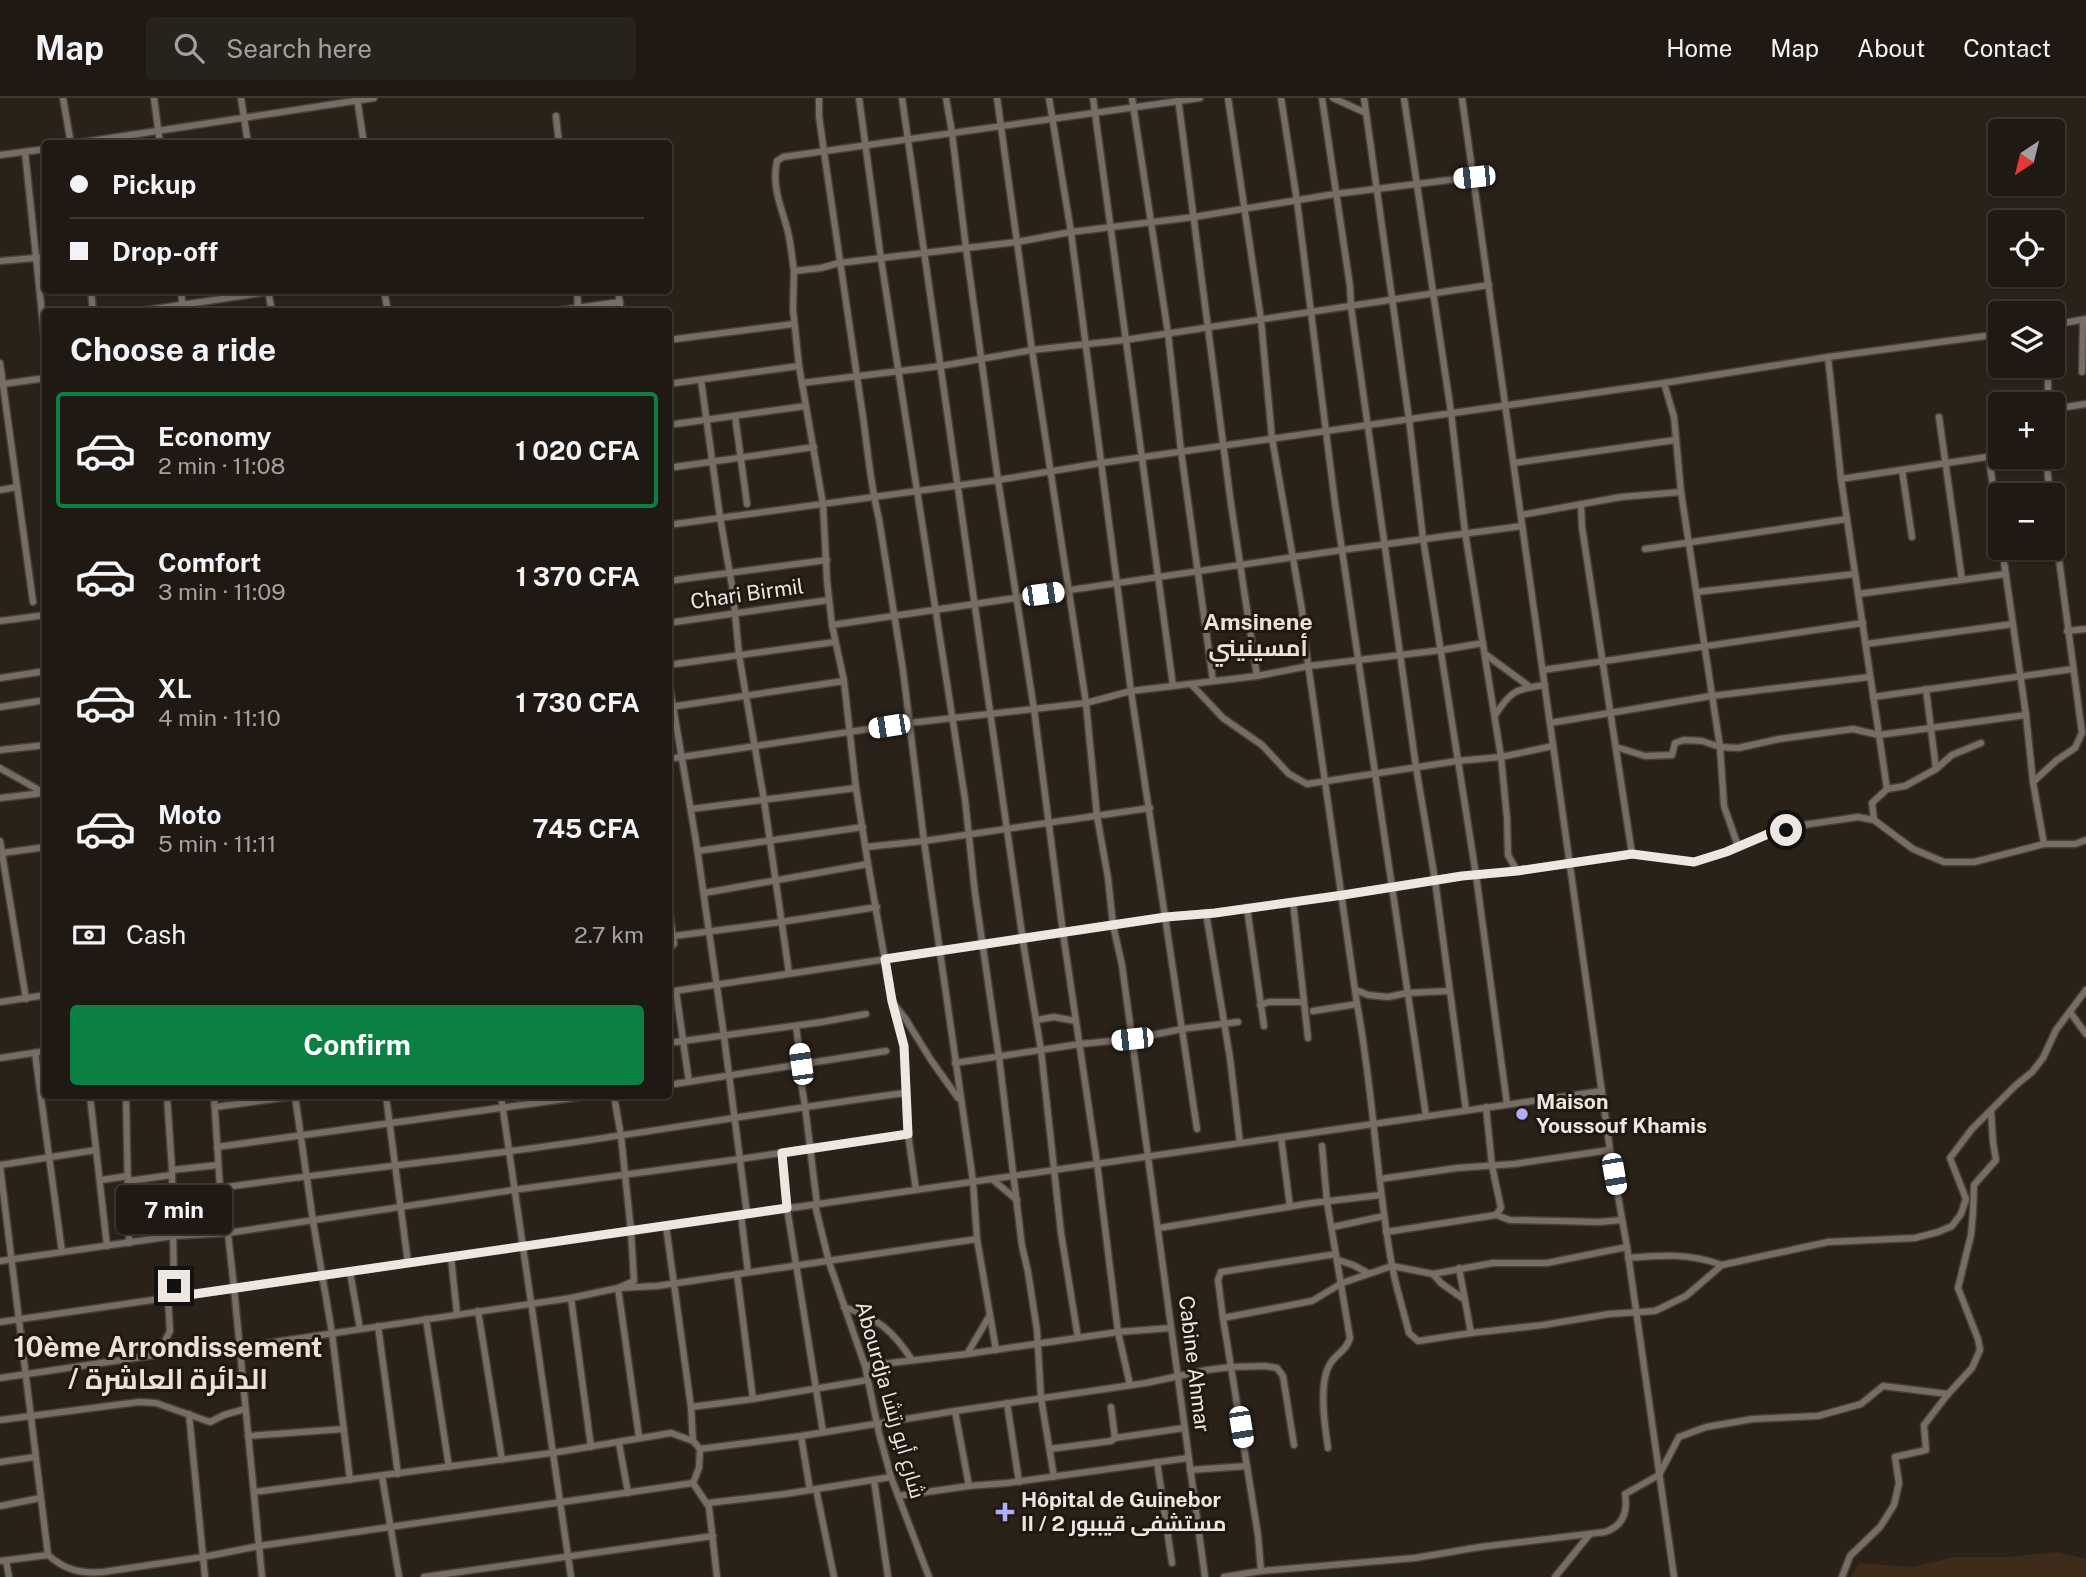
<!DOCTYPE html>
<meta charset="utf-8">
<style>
:root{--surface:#201913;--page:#28221c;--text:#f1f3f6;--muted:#a2a0a0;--line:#3d3833;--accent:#0b8043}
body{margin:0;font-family:"Public Sans",Cairo,sans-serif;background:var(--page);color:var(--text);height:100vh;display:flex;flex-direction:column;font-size:26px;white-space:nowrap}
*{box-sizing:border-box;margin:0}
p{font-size:23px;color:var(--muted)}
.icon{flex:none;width:38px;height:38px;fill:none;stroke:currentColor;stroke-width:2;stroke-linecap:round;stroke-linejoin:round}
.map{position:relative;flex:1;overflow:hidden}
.sheet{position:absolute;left:42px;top:210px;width:630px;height:791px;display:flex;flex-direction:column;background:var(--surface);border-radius:7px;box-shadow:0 2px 5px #0004,0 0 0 2px var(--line)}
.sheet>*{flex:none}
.top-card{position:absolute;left:42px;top:42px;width:630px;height:154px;border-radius:7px;box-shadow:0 2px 5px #0004,0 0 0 2px var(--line);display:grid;align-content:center;height:154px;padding:0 28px;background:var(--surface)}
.needle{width:46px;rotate:215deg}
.buttons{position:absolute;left:1988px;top:21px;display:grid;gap:14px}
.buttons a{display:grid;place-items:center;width:77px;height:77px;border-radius:7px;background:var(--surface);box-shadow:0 2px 5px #0004,0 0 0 2px var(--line);font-size:35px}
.end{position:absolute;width:32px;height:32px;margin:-16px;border:9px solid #ede6e1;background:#111;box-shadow:0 0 0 4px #111}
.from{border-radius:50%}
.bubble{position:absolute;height:49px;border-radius:7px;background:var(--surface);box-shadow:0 2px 5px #0004,0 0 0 2px var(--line);font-size:23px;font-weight:700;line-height:49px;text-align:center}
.car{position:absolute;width:21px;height:42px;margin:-21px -10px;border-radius:9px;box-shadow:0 0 5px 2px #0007;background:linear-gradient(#fff 24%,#345 0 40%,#fff 0 76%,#345 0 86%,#fff 0)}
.top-card b{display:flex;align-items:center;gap:24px;height:66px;font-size:26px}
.top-card b+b{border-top:2px solid var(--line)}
.top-card i{width:18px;height:18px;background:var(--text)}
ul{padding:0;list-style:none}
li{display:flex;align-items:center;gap:21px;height:116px;margin:0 14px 10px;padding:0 14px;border:4px solid transparent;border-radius:7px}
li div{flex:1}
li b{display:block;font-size:26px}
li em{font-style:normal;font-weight:700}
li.on{border-color:var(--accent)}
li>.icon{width:63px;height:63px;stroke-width:1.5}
h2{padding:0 28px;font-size:32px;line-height:84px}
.pay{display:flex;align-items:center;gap:18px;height:77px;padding:0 28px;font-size:26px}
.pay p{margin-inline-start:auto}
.button{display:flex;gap:14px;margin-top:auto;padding:14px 28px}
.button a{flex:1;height:80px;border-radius:7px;background:var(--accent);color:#fff;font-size:28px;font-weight:700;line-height:80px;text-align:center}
header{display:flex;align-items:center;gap:42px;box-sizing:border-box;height:98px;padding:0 35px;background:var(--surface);border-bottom:2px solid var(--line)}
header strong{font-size:33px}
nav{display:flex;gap:38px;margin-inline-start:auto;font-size:24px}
.search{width:490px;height:63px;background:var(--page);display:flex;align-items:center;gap:18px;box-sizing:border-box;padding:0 24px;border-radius:7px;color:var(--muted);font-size:26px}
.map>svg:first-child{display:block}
.green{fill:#3e2b19}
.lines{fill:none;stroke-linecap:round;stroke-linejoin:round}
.minor-casing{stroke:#473f39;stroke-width:9}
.minor{stroke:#786d64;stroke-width:6}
.route{stroke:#ede6e1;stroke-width:9}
.poi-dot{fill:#b0adfa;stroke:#211810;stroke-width:2.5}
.labels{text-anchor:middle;stroke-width:6;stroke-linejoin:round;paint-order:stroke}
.street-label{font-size:21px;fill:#ede6e1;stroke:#211810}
.poi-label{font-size:21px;font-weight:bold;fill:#ede6e1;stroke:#211810;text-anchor:start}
.neighbourhood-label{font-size:23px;font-weight:bold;fill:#ede0d5;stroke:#211810}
.district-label{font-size:28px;font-weight:bold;fill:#ede0d5;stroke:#211810}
</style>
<header>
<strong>Map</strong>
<div class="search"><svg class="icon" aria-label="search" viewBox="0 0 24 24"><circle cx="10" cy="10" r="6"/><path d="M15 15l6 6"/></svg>Search here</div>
<nav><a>Home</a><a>Map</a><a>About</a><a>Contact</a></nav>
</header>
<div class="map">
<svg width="2086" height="1479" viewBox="0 0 2086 1479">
<rect width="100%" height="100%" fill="#2a2119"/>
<!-- green -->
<polygon class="green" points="2057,1454 2086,1461 2086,1479 1851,1479 1859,1465 1913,1469 1954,1459 2006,1459"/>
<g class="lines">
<defs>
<g id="minor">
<polyline points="63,0 71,46 374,0"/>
<polyline points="154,0 160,46"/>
<polyline points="241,0 248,46"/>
<polyline points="357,0 364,46"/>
<polyline points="859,0 881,161 965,701 975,795 999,959 1022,1148 1028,1174 1037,1232 1041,1300 1054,1379"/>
<polyline points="902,0 1024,850 1041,952 1061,1135 1078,1240"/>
<polyline points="946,0 952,35 966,150 998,382 1034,611 1063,835 1097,1065 1118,1234 1130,1287"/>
<polyline points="1049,0 1071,134 1131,593 1197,1031"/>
<polyline points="1093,0 1173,588"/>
<polyline points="1132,0 1168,235 1181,353 1213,583"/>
<polyline points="1178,0 1231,406 1257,578"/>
<path d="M1228 0 1261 222 1272 340 1302 512 1304 538 1357 906C1373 991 1376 1077 1391 1162 1395 1187 1403 1211 1409 1235L1418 1243 1471 1235"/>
<polyline points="1281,0 1297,103 1335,405 1426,1018"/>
<polyline points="1322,0 1350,188 1351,209 1416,669 1435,782 1466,1012"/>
<polyline points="1333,0 1366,15"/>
<polyline points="1364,0 1409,321 1423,440 1476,777 1507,1006"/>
<polyline points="1404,0 1451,314 1465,434 1501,659 1507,720 1508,757 1517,773"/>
<polyline points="1462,0 1610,1052 1627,1149 1674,1479"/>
<polyline points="556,18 559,46"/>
<polyline points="25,54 46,254"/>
<polyline points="0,57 46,51"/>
<polyline points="0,163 46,159"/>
<path d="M794 173C792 160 791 147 788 134 782 110 771 89 777 63L783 59 1200 0"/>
<polyline points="91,192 93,214"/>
<polyline points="181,192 183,214"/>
<polyline points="268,192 272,214"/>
<polyline points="384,192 388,214"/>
<polyline points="577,192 578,209"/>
<polyline points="618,192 621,214"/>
<polyline points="134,214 281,192"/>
<polyline points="548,214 620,204"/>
<polyline points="2053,227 2086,221"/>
<polyline points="668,242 794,226"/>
<polyline points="1828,259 1841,381 1887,691"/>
<polyline points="0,265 33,504"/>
<polyline points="2043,268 2048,281 2048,306"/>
<polyline points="2082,274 2083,222"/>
<polyline points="701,282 720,419 733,494 739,557 764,702 789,875"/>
<polyline points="802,285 941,268 1032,252 1125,242 1489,187"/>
<polyline points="1664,285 1674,319 1681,394 1720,649 1724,708 1738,748"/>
<polyline points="3,286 46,280"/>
<polyline points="668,286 799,268"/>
<polyline points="2053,311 2086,306"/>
<polyline points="735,318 747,406"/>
<polyline points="1939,319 1962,482"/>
<polyline points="668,327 806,308"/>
<polyline points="2046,359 2050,397"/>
<polyline points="1989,360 2000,440"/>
<polyline points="1514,365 1675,342"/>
<polyline points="668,370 814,349"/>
<polyline points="1902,372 1912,439"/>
<polyline points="1841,381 2000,357"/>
<polyline points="0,392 17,389"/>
<polyline points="1581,406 1582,429 1632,756"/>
<polyline points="1521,417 1621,399 1681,394"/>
<polyline points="668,427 998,382 1101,365 1664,285 1828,259 2000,236"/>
<polyline points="2002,450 2026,617 2033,684 2044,746"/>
<polyline points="1645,451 1847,421"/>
<polyline points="668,483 827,462"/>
<polyline points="1697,494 1855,476"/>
<polyline points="1858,496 2006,476"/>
<polyline points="0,523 46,517"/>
<polyline points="668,525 829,502"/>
<polyline points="832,527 1342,452 1522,428"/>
<polyline points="2067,533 2086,531"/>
<polyline points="1866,546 2013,526"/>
<polyline points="1485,556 1530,589"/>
<polyline points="668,567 835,544"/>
<polyline points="1543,572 1863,525"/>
<polyline points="668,579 696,743 724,938 747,1116"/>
<polyline points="0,580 46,573"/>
<polyline points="1191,586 1223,620 1262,647 1289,676 1307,686 1457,663 1501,659 1553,648"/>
<polyline points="1926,591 1936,671"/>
<polyline points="1873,599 2073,571"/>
<polyline points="0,609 46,602"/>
<polyline points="670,609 844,583"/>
<path d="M1495 617C1511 593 1515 591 1545 587"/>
<polyline points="1550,625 1711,598 1870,579"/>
<polyline points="1616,649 1645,658 1672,657 1675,645 1684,642 1702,643 1720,649 1738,650 1779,641 1853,631 1879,637 2026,617"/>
<polyline points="0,652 46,647"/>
<polyline points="668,661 909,625 1086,605 1032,252 997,0"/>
<polyline points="0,670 46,696"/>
<polyline points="2033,684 2057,662 2075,650 2082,635 2053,416"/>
<polyline points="0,700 43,695"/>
<polyline points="691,711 856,690"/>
<polyline points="1874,722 1872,705 1887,691 1905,688 1936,671 1952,657 1981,645"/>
<polyline points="0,743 26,901"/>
<polyline points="866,749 924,743 1150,710"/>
<polyline points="698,753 863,729"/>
<polyline points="2,755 46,749"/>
<polyline points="704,795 868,766"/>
<polyline points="668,804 674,846 668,852"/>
<polyline points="1293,804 1308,940"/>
<polyline points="1247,810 1264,928"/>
<polyline points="1206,815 1230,960 1240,1045"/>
<polyline points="674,838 781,824 877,809"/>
<polyline points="1356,892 1368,897 1388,899 1407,895 1449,893"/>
<polyline points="676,893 689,984"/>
<polyline points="668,894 1166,819 1215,815 1343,797 1462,778 1517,773 1632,756 1694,764 1726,754 1768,736 1803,727 1858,719 1874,722 1913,751 1944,764 1974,764 2044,746 2075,746 2086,742"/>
<polyline points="0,904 46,897"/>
<polyline points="893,905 905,920 931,962 958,1000"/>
<polyline points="1260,907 1269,904 1304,904"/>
<polyline points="1313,913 1357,906"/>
<polyline points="2070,914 2086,936"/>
<polyline points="1036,922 1054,919 1076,923"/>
<polyline points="796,928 801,966"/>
<polyline points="668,945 822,924 866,916"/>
<polyline points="35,955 62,1154"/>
<polyline points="0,960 46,953"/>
<polyline points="955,965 1080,946 1132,941 1182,931 1238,924"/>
<polyline points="798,966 805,1008 817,1106"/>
<polyline points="668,987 886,953"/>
<polyline points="90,998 107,1148"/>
<polyline points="126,998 129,1145"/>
<polyline points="214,998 220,1090 228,1135 234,1190 262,1479"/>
<polyline points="295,998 313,1123 332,1235 350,1382"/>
<polyline points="386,998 408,1165"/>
<polyline points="501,998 571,1479"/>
<polyline points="614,998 621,1038 631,1133 634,1183 618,1190 639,1339"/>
<polyline points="215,1009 296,998"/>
<polyline points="1281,1039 1290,1109"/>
<path d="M1322 1048 1327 1104 1350 1240C1347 1252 1336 1256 1330 1266 1318 1285 1325 1329 1328 1350"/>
<polyline points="217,1049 587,998"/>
<polyline points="782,1055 787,1110 823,1334"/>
<polyline points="0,1067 96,1052"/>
<path d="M0 1068 48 1457C65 1472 81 1476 103 1474L203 1459 259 1448 693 1385"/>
<polyline points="172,1072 218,1067"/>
<polyline points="992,1081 1017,1102"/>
<polyline points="1380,1081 1457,1070 1514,1066 1610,1052"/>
<polyline points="101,1082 128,1078"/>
<polyline points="128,1083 172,1077"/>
<path d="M220 1090C317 1076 414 1066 511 1053 643 1036 774 1012 905 995"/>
<polyline points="916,1092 908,1036 904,949 892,903 868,766 856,690 844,583 832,527 827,483 823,406 799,268 793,211 794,173 821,170 839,165 1017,144 1071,134 1194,119 1335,96 1474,79"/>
<polyline points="815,1107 829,1164 865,1268 879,1335 891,1379 929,1479"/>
<polyline points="741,1117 748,1174"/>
<polyline points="1496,1117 1510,1122 1599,1124 1622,1122"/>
<polyline points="666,1128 691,1309 693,1343 700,1351 699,1370 693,1385 709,1409 717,1479"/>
<polyline points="1333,1129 1384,1118"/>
<polyline points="1159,1130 1312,1105 1381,1097"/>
<polyline points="1386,1134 1496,1117 1501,1110 1492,1068 1486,1009"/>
<polyline points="451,1159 457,1216"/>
<path d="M1628 1160C1663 1157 1689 1155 1722 1167"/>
<polyline points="1338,1162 1353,1167 1368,1175"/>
<polyline points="0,1163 173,1138 228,1135 513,1092 740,1061 908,1036"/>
<polyline points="1459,1170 1471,1235 1543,1227 1609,1216 1655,1213 1686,1198 1722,1167 1828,1144 1915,1140 1938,1134 1952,1128 1961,1116 1966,1101 1950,1060 1972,1031 2015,988 2032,974 2043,960 2056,932 2086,892"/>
<polyline points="350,1174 360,1231"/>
<polyline points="737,1176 753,1301"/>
<polyline points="1433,1176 1441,1185 1465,1202"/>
<polyline points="571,1200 591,1349"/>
<path d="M844 1209C878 1220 893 1233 912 1262"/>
<polyline points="478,1213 502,1362"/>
<polyline points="990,1217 996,1252"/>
<polyline points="1223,1220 1218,1182 1221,1174 1336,1156"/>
<polyline points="426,1221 449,1369"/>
<polyline points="0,1224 1602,993"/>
<polyline points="378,1228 398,1376"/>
<path d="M240 1249 571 1200 618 1190 657 1188 977 1141 973 1083 924 743 903 572 879 421C869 382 867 340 860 299 846 206 832 112 819 18V0"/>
<polyline points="967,1256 990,1217 977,1141"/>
<polyline points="865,1268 967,1256 1118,1234 1171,1230"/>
<polyline points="0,1280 155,1257 160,1253 170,1233 168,1200 174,1188 172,1072 167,998"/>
<polyline points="1946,1296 1948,1296 1972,1270 1980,1252 1978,1241 1958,1190 1971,1137 1973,1115 1974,1087 1996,1062 1993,1044 1991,1013"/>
<polyline points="1007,1305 1019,1384"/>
<polyline points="691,1309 753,1301 868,1282"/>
<polyline points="955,1313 969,1388"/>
<polyline points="189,1316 205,1479"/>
<polyline points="0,1322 139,1304 156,1305 210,1324 224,1317 245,1311"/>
<polyline points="248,1338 344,1331"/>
<polyline points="801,1338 810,1392"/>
<polyline points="1115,1340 1184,1330"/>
<polyline points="619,1345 628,1395"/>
<polyline points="700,1351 801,1338 955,1313 1146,1285 1207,1272 1231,1269 1223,1220 1312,1203 1342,1185 1392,1168 1433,1176 1493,1165 1547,1165 1627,1149"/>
<polyline points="1050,1351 1111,1343 1115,1340 1111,1309"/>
<polyline points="0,1364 35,1359"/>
<polyline points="1157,1364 1172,1465"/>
<polyline points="1190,1372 1247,1368"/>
<polyline points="382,1378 399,1479"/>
<polyline points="874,1382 888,1479"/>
<polyline points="816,1391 834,1479"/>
<polyline points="254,1394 552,1355 671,1335 693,1343"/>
<polyline points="898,1398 969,1388 1007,1385 1188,1360"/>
<polyline points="708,1405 785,1396 891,1379"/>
<polyline points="0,1408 40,1400"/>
<polyline points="0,1463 48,1457"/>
<polyline points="6,1463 9,1479"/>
<polyline points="1261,1473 1258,1437 1231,1269 1265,1268 1277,1270 1283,1278 1294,1347"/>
<polyline points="424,1479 713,1438"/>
<polyline points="1205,1479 1122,867 1113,827 1108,780 1097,718 1086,605 1131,593 1257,578 1309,568 1442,552 1483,545"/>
<path d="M1224 1479 1261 1473 1415 1460 1480 1449 1605 1434C1623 1428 1628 1414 1625 1396L1659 1377 1679 1339 1706 1329 1753 1321 1818 1318 1861 1306 1883 1288 1948 1296"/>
<polyline points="1555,1479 1589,1437"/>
<polyline points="1842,1479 1850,1458 1880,1429 1894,1407 1899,1385 1895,1359 1926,1352 1924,1327 1948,1296"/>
</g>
</defs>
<!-- minor casing -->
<use href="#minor" class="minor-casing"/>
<!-- minor -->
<use href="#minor" class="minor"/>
</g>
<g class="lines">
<!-- route -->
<polyline class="route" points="174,1188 167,1200 787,1110 782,1055 908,1036 904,948 892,903 885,861 1166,819 1215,815 1343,797 1462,778 1517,773 1632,756 1694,764 1726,754 1768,736 1786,732"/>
</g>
<!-- markers -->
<g class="poi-dot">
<circle cx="1522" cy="1016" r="7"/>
<path d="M1001.5 1403.5h7v7h7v7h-7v7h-7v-7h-7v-7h7z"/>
</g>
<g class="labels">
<!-- street labels -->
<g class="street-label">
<text transform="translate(747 496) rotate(-8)" y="7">Chari Birmil</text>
<text transform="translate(1194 1266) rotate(83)" y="7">Cabine Ahmar</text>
<text transform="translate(890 1302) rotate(74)" y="7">Abourdja شارع أبو رتشا</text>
</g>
<!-- poi labels -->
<g class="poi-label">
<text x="1536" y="1011">Maison<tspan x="1536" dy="24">Youssouf Khamis</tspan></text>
<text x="1021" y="1409">Hôpital de Guinebor<tspan x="1021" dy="24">II / مستشفى قيببور 2</tspan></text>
</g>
<!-- neighbourhood labels -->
<g class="neighbourhood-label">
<text x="1258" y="532">Amsinene<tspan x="1258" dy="26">أمسينيني</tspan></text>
</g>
<!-- district labels -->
<g class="district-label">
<text x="168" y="1259">10ème Arrondissement<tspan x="168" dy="32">/ الدائرة العاشرة</tspan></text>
</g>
</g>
</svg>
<div class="buttons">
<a><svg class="needle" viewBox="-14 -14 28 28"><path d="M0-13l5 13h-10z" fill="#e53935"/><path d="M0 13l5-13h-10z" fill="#a2a0a0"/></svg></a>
<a><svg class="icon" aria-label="locate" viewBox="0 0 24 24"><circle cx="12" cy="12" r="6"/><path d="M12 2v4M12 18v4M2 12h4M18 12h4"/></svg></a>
<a><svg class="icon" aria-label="layers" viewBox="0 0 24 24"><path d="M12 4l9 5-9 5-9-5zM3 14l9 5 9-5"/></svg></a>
<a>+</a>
<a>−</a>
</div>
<i class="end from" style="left:1786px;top:732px"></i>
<i class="end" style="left:174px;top:1188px"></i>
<div class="bubble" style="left:116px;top:1087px;width:116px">7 min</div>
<i class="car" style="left:1474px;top:79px;rotate:264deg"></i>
<i class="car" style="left:1043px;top:496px;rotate:82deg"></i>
<i class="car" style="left:889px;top:628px;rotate:261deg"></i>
<i class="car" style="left:1132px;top:941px;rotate:264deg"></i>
<i class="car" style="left:801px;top:966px;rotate:352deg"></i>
<i class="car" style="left:1614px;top:1076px;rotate:170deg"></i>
<i class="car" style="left:1241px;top:1329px;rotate:171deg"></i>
<div class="top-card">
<b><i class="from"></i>Pickup</b>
<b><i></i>Drop-off</b>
</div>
<section class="sheet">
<h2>Choose a ride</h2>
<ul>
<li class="on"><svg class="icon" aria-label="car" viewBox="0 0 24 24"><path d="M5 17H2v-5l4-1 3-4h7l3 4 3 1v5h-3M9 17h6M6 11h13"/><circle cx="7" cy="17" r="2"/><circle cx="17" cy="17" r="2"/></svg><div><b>Economy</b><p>2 min · 11:08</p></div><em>1 020 CFA</em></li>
<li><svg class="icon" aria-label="car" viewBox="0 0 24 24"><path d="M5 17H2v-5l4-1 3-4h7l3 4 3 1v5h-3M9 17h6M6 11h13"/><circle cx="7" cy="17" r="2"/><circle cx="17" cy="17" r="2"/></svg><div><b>Comfort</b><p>3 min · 11:09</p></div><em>1 370 CFA</em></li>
<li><svg class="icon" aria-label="car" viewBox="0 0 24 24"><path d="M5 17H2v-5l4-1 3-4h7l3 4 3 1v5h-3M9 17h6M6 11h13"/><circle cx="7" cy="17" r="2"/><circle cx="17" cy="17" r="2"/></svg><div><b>XL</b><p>4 min · 11:10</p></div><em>1 730 CFA</em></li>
<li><svg class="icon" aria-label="car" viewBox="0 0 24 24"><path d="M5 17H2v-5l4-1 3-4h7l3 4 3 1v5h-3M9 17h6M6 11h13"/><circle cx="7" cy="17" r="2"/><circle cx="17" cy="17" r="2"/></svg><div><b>Moto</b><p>5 min · 11:11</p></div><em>745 CFA</em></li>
</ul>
<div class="pay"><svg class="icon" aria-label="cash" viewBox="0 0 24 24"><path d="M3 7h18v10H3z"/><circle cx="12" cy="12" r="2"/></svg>Cash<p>2.7 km</p></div>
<div class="button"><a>Confirm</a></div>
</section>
</div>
